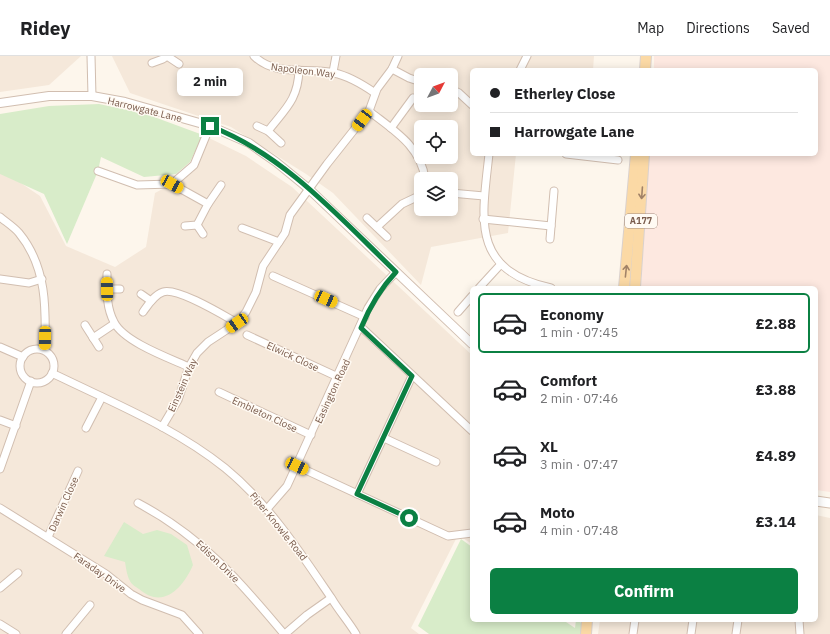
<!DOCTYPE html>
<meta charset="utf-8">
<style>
:root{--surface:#fff;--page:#f6f6f6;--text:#202124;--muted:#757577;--line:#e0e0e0;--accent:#0b8043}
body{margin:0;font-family:"IBM Plex Sans",sans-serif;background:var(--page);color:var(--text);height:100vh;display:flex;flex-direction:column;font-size:15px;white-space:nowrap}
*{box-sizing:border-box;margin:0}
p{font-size:13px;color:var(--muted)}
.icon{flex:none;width:22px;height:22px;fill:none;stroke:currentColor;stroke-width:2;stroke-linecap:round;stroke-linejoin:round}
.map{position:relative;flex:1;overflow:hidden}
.details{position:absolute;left:470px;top:230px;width:348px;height:336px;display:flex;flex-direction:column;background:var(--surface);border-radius:6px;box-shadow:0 2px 10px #0003}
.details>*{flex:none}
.banner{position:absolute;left:470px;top:12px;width:348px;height:88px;border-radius:6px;box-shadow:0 2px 10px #0003;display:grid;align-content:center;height:88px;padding:0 20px;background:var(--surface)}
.needle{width:26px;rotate:49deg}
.buttons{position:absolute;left:414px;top:12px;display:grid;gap:8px}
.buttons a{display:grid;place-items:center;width:44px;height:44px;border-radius:6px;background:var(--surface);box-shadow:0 2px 10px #0003;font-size:20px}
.end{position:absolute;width:18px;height:18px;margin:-9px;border:5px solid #0b8043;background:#fff;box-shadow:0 0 0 2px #fff}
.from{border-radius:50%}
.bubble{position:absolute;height:28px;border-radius:6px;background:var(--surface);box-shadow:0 2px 10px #0003;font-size:13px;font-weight:700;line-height:28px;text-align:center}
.car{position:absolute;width:12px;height:24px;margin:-12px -6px;border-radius:5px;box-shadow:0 0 3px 1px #0007;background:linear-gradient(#f5c518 24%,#345 0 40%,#f5c518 0 76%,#345 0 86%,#f5c518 0)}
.banner b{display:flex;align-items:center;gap:14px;height:38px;font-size:15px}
.banner b+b{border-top:1px solid var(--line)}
.banner i{width:10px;height:10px;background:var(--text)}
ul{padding:7px 0 0;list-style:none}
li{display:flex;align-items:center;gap:12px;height:60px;margin:0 8px 6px;padding:0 12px;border:2px solid transparent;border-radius:6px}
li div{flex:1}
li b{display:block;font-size:15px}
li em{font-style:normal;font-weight:700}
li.selected{border-color:var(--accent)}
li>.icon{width:36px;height:36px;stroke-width:1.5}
.button{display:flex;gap:8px;margin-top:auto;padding:8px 20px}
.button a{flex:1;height:46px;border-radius:6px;background:var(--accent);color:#fff;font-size:16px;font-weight:700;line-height:46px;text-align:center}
header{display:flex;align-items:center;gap:24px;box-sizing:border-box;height:56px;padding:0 20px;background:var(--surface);border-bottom:1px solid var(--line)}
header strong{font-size:19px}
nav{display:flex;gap:22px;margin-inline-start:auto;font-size:14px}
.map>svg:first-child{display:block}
.residential{fill:#f5e8da;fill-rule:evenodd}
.commercial{fill:#fde8e0}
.green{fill:#d8ecc9}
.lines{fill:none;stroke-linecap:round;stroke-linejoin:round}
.minor-casing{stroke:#d1beb0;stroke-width:9}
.tertiary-casing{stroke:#d1beb0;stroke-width:10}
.secondary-casing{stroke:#d6c0b0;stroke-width:11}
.primary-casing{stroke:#dad1cd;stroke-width:12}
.minor{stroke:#fff;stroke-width:7}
.tertiary{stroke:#fff;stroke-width:8}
.secondary{stroke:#fff;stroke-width:9}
.primary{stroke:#fbd9a5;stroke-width:10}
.oneway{stroke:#a18267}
.route{stroke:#0b8043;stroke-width:5}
.labels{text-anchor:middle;stroke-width:3;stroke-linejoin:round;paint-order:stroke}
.shield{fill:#fffaf3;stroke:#a28b7f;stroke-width:1}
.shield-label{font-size:9px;font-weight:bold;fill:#7a5c4d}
.street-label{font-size:10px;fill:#7a5c4d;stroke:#fffaf3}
</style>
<header>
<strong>Ridey</strong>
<nav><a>Map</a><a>Directions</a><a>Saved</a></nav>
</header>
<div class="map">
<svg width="830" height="578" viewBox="0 0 830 578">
<rect width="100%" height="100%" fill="#fdf6ec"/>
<!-- residential -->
<g class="residential">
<polygon points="0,0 81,0 49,29 0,36"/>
<path d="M112 0H594L593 14H472V98H516L508 177 431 191 421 229 333 137 306 118 231 71 130 37ZM421 19H451V49H421ZM421 71H451V101H421ZM421 123H451V153H421Z"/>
<polygon points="207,81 246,100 292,131 472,299 472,488 458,479 411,572 419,578 0,578 0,113 40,140 66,190 115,211 146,191 155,137 172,128 194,109"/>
<polygon points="816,459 830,462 830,578 598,578 600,564 816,564"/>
</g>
<!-- commercial -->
<polygon class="commercial" points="654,0 830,0 830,436 816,434 816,232 641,232 649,98 816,98 816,14 654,14"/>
<!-- green -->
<g class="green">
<polygon points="99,48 146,58 203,79 190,106 176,118 144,121 101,101 98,115 67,188 44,138 0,118 0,58 49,50"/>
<path d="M124 466 143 478 157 474 171 478 187 489 193 509C183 532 163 554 139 533 136 531 131 528 130 525 127 520 126 512 125 506L104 500Z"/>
<polygon points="461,483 472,491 472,564 563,564 575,572 576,564 582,567 581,578 429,578 418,570"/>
</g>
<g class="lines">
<defs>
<g id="minor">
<polyline points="91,0 92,40"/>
<polyline points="167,0 179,8"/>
<path d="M254 0C275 21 307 11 334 17 349 20 362 28 375 37"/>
<polyline points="152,7 163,3 167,0"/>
<polyline points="392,13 409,22 421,26"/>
<polyline points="520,14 527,0"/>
<polyline points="333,16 336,0"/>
<polyline points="451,33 459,37 472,49"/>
<path d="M369 55C393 74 421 90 425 123"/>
<polyline points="257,70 268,75 281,87"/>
<polyline points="391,72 413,42"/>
<path d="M268 75C285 53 298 44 299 14"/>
<path d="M489 98C482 163 470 214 551 232"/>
<polyline points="566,98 618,104"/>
<polyline points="98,115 137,129 172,128 194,109 210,70"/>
<polyline points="172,128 208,148"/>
<polyline points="451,137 484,140"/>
<path d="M0 161C6 166 14 171 19 177 47 211 46 253 45 294"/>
<polyline points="367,162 387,181"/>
<polyline points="483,163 551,170"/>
<polyline points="197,169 203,178"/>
<polyline points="185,170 197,169 208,148 221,129"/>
<polyline points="377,171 402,148 421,139"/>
<polyline points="242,172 279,186"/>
<polyline points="550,183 554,135"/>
<path d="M107 218C107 235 106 251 114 266 124 286 169 302 189 311"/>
<polyline points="273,220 365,261"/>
<polyline points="0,223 29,227 42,223"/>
<polyline points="479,232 501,208"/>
<polyline points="107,233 120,233"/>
<polyline points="141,238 151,245"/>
<path d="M143 256C148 249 154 239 163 236 177 231 223 259 237 267"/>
<polyline points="458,256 472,240"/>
<polyline points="85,269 99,291"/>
<polyline points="361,271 472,375"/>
<polyline points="247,279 338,321"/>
<polyline points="93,282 114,268"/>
<polyline points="0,291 23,301"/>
<circle cx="37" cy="310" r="17"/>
<path d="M52 317C111 346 174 371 225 412 269 448 300 496 332 543 339 555 349 566 356 578"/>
<polyline points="219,336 311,379"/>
<polyline points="0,364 16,370"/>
<polyline points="162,371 178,344 189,311 197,297 208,286 237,267 246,256 256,236 263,210 285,177 290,159 327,108 369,55 377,33 392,13 398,0"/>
<polyline points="86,372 102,341"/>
<polyline points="384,382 436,406"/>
<polyline points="297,410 448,480 472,477"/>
<polyline points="0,413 31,325"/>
<polyline points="357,438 412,320"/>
<path d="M138 447C202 481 239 524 284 578"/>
<polyline points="0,452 106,518 131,538 142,544 182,559 199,578"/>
<polyline points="267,453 287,430 368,252 380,233 396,216"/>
<polyline points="48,481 78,415"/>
<polyline points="0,532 18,517"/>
<polyline points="799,564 800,578"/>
<polyline points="0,568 16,578"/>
<polyline points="66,578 90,549"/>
<polyline points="285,578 307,559 331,542"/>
<polyline points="633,578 635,564"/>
<polyline points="691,578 693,564"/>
<polyline points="736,578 738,564"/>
</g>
<polyline id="tertiary" points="0,47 49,40 92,40 125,46 210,70 249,87 276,106 309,133 472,288"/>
<polyline id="secondary" points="816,445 830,447"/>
<g id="primary">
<polyline points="645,14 646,0"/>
<polyline points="624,232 636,98"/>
<polyline points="635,232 644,98"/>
<polyline points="586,578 587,564"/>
</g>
</defs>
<!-- minor casing -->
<use href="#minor" class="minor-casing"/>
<!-- tertiary casing -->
<use href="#tertiary" class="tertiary-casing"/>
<!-- secondary casing -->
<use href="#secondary" class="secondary-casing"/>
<!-- primary casing -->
<use href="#primary" class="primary-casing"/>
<!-- minor -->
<use href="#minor" class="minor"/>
<!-- tertiary -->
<use href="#tertiary" class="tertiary"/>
<!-- secondary -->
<use href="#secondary" class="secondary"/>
<!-- primary -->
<use href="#primary" class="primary"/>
</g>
<!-- one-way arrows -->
<defs><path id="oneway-shaft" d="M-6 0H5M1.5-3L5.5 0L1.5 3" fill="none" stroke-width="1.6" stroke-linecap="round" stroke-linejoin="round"/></defs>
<g class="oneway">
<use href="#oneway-shaft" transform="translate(642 137) rotate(94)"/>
<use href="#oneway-shaft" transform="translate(626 215) rotate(-84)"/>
</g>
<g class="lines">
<!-- route -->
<path class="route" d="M210 70C285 99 340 162 396 216 380 233 370 250 361 272L412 320 357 438 409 462"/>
</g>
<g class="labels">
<!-- shield labels -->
<rect class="shield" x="625" y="158" width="32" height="14" rx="3"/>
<g class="shield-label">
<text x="641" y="168">A177</text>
</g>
<!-- street labels -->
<g class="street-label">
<text transform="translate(303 14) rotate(7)" y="4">Napoleon Way</text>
<text transform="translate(145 53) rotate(14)" y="4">Harrowgate Lane</text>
<text transform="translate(293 300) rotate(25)" y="4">Elwick Close</text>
<text transform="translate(182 329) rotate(-66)" y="4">Einstein Way</text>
<text transform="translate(332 335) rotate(-65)" y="4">Easington Road</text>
<text transform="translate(265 358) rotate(25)" y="4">Embleton Close</text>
<text transform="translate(63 448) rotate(-66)" y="4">Darwin Close</text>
<text transform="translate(279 470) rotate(51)" y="4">Piper Knowle Road</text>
<text transform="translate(218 505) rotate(44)" y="4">Edison Drive</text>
<text transform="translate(100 516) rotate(35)" y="4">Faraday Drive</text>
</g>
</g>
</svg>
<div class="buttons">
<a><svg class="needle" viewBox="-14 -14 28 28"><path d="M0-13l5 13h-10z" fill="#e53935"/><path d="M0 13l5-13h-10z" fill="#757577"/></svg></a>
<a><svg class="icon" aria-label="locate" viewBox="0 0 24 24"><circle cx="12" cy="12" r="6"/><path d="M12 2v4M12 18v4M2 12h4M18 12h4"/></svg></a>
<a><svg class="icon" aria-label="layers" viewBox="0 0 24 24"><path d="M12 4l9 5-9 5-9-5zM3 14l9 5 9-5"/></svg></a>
</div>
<i class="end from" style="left:409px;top:462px"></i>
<i class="end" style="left:210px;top:70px"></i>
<div class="bubble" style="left:177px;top:12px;width:66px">2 min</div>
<i class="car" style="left:362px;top:64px;rotate:217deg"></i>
<i class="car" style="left:172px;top:128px;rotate:119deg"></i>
<i class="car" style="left:107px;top:233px;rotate:359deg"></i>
<i class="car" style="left:326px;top:243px;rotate:114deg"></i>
<i class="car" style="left:237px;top:267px;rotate:236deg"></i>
<i class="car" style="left:45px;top:282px;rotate:181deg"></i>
<i class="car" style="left:297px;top:410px;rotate:115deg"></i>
<div class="banner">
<b><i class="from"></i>Etherley Close</b>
<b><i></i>Harrowgate Lane</b>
</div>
<section class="details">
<ul>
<li class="selected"><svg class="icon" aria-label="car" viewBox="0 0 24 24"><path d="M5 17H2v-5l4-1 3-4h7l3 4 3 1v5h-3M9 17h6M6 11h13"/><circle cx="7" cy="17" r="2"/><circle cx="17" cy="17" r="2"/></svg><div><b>Economy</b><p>1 min · 07:45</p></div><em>£2.88</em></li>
<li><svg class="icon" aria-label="car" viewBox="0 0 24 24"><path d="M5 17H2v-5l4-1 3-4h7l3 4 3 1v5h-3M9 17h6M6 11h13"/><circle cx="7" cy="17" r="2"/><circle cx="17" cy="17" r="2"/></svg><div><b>Comfort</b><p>2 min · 07:46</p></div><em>£3.88</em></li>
<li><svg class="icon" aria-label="car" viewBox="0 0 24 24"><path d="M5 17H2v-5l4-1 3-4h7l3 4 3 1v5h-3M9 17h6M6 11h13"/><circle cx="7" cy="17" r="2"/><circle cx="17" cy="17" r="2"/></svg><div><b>XL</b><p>3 min · 07:47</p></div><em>£4.89</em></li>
<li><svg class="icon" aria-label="car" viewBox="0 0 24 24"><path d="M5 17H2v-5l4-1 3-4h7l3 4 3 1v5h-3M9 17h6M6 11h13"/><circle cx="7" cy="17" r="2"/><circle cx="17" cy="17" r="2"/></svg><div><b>Moto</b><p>4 min · 07:48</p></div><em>£3.14</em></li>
</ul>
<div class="button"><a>Confirm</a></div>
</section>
</div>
